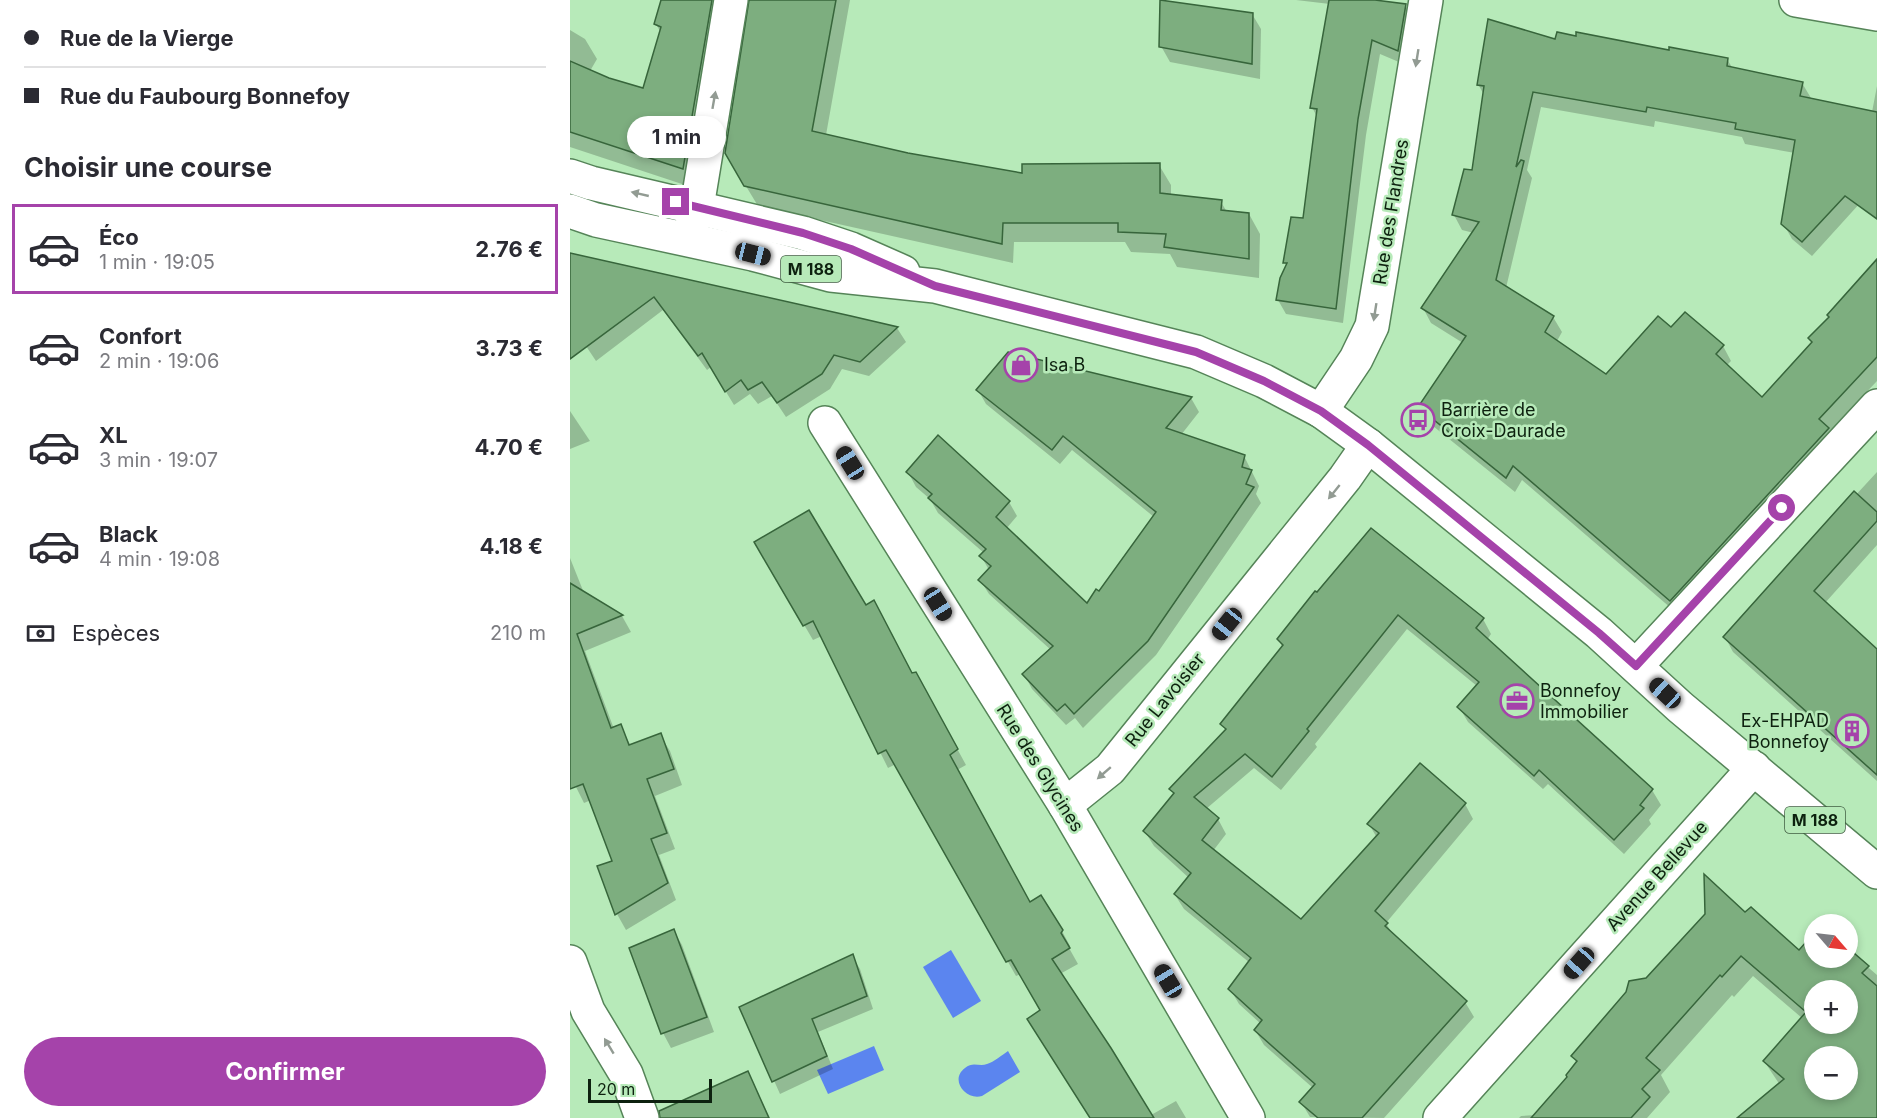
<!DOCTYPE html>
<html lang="fr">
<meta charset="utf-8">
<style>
:root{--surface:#fff;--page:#f7f7f7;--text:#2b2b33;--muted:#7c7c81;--line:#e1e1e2;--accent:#a543aa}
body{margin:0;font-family:Inter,sans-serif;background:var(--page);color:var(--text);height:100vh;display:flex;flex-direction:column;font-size:22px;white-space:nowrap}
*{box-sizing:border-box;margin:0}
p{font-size:20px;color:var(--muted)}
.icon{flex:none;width:33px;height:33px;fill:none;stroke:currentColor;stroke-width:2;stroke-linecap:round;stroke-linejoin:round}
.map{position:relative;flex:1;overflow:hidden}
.side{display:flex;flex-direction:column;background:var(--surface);width:570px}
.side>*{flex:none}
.guide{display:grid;align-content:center;height:132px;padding:0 24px;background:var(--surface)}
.needle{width:39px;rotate:118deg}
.fabs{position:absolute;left:1234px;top:914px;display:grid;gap:12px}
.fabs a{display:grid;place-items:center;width:54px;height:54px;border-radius:50%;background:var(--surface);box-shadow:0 3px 9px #0003;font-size:30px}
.scale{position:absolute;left:18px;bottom:15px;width:124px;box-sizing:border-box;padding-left:6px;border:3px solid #0d210f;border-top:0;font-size:16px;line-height:21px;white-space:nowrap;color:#0d210f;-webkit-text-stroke:4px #b7eab9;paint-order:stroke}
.end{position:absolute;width:27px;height:27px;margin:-14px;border:8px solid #a543aa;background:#fff;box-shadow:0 0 0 3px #fff}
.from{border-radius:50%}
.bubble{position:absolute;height:42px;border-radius:21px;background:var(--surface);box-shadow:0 3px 9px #0003;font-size:20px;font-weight:700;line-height:42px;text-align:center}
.car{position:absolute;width:18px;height:36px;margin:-18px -9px;border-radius:8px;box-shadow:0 0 4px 2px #0007;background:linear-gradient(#222 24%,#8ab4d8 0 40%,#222 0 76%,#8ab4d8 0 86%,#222 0)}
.guide b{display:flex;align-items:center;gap:21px;height:57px;font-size:22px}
.guide b+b{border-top:2px solid var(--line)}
.guide i{width:15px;height:15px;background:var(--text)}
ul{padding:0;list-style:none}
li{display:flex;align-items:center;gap:18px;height:90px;margin:0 12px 9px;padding:0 12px;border:3px solid transparent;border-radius:0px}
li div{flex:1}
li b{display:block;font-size:22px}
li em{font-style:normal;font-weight:700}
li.selected{border-color:var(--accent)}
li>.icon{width:54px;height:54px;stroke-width:1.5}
h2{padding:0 24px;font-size:27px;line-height:72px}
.pay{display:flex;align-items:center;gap:15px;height:66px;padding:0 24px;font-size:22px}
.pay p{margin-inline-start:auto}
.primary-button{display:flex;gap:12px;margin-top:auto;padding:12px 24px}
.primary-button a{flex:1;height:69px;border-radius:36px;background:var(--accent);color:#fff;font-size:24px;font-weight:700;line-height:69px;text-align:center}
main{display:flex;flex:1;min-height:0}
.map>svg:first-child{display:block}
.water{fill:#5b85ef}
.shadow{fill:#0003;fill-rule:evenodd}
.building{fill:#7dae7f;stroke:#37653b;stroke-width:1.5;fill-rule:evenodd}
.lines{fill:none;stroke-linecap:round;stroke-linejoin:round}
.minor-casing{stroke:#558458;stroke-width:36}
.primary-casing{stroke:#558458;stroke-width:36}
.minor{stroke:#fff;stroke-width:33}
.primary{stroke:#fff;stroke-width:33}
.oneway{fill:#929b93}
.route{stroke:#a543aa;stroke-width:8}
.labels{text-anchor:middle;stroke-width:5;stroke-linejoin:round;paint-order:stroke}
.shield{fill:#b7eab9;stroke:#405d42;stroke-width:1.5}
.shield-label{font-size:16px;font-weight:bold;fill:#0d210f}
.street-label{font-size:18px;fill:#0d210f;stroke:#b7eab9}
.poi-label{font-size:18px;fill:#0d210f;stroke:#b7eab9;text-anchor:start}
</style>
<main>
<section class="side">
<div class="guide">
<b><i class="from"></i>Rue de la Vierge</b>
<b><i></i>Rue du Faubourg Bonnefoy</b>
</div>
<h2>Choisir une course</h2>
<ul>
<li class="selected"><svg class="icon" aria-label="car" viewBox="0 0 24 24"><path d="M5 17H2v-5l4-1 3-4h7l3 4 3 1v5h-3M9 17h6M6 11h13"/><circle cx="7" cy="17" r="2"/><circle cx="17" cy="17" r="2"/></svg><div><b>Éco</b><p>1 min · 19:05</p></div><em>2.76 €</em></li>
<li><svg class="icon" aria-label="car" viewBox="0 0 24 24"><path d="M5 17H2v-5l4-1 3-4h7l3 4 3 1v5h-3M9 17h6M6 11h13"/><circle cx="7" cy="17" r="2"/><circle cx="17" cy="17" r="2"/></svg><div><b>Confort</b><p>2 min · 19:06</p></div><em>3.73 €</em></li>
<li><svg class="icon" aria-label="car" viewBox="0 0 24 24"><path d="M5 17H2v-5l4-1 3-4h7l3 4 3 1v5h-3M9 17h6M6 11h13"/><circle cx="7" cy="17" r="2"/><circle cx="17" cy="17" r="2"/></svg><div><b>XL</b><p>3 min · 19:07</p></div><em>4.70 €</em></li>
<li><svg class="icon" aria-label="car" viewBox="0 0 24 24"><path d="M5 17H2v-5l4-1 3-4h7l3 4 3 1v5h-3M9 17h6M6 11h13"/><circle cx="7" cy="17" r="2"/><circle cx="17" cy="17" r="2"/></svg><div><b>Black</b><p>4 min · 19:08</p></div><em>4.18 €</em></li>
</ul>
<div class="pay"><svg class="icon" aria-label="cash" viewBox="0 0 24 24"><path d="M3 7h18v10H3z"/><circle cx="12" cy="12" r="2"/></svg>Espèces<p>210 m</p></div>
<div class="primary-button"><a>Confirmer</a></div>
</section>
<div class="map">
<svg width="1307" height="1118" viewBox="0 0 1307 1118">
<rect width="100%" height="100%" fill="#b7eab9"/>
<!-- water -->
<g class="water">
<polygon points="381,950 411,1001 383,1018 353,967"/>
<polygon points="304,1046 314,1070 258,1094 247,1070"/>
<path d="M438 1051 450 1072 412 1096C396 1101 379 1080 395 1068 403 1061 409 1067 417 1064 424 1062 432 1055 438 1051Z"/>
</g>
<!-- shadow -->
<g class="shadow">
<polygon points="93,0 280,0 256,135 338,154 453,175 589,165 601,185 601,196 651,202 657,212 679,214 690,234 689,278 607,267 600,254 561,252 555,242 444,242 443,263 188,206 156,153 181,3 177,1 124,188 0,147 0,30 15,39 27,59 20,71 39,79 74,90 91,33 86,24"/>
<polygon points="726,0 798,0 835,5 843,20 836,65 810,54 796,135 773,323 716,314 708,300 717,267 715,262 734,220 747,117 742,107 760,4"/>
<polygon points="682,14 691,29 690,79 600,62 591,46"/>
<polygon points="986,41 1157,59 1163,69 1232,83 1241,98 1302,112 1307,86 1307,175 1291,202 1242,256 1222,239 1213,223 1225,153 1175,144 1172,137 1085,121 1084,127 971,107 957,170 962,178 936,288 983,317 992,332 987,341 1036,376 1101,329 1153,346 1161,361 1156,366 1192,399 1243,343 1260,318 1307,261 1307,381 1259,432 1266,444 1109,615 952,480 945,492 858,422 850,407 893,343 861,323 853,308 904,233 892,230 884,215 903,172 914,95 908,84"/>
<polygon points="0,254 327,328 336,342 299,376 272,369 260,389 216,417 202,396 188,404 180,394 164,405 141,367 137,370 93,310 26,361 0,322"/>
<polygon points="408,390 621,398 629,412 611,435 674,456 689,486 686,494 691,503 586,655 513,728 505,718 496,725 462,689 454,674 481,650 419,594 410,580 419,570 411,556 414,553 368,513 360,499 346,487 338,472 439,502 447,516 436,529 517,605 529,593 584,517 502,450 490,464 416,404"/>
<polygon points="0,411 20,441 0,449"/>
<polygon points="1307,472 1307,545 1255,603 1307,651 1307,781 1163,652 1155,637"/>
<polygon points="186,543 295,607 342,675 354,688 396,765 387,770 459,904 492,931 500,946 499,948 508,964 490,974 581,1115 606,1101 616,1118 521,1118 472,1011 451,974 446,976 326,764 318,768 252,636 243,640"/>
<polygon points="0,558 14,593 52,616 61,632 15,651 44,729 50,726 61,746 90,735 100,751 112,785 85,796 105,849 89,855 106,900 56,930 47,914 43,862 21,800 14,803 0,775"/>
<polygon points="745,593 913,619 921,634 917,640 1082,790 1091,805 1079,820 1081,824 1054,854 978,784 973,789 898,722 889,707 907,686 837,629 745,744 747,747 711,790 684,768 636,809 648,819 656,834 643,851 731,921 807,838 799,824 895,804 903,819 816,923 823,935 895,1002 904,1017 814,1118 740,1117 731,1102 743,1088 694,1045 685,1030 691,1024 669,1004 660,989 680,963 614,909 605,895 619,878 584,846 575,832 604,794 601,789 656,731 652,724 713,648 708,639"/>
<path d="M1175 914 1229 952 1245 935V957H1278V950L1307 975V1118H1170L1210 1085 1194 1061 1232 1018 1183 976 1164 997 1162 995 1091 1075 1100 1092 1077 1118H949L951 1116 966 1115 999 1077 1007 1064 1003 1056 1076 980ZM1245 990H1278V1023H1245ZM1245 1056H1278V1089H1245Z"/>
<polygon points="104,931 112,945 144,1032 101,1048 93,1033"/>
<polygon points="282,956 290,969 303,1009 248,1032 263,1069 210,1094 171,1007"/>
<polygon points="177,1073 200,1118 129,1118"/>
</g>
<!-- building -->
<g class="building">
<polygon points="91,0 142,0 113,169 0,132 0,61 39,78 73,88 91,27 84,24"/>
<polygon points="179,0 266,0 242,131 338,153 452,173 452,164 590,163 590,193 652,200 651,210 679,213 679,259 594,247 596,234 548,232 548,223 433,223 432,244 174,186 155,153"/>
<polygon points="590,0 683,13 682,64 589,47"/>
<polygon points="759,0 805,0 836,4 828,51 802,40 788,119 766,309 706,300 710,278 717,263 713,263 721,217 733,218 747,109 740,108"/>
<polygon points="918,19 985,39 987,32 1006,36 1006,32 1099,50 1099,47 1158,58 1157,66 1233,82 1230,96 1307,112 1307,219 1275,196 1232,242 1211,224 1225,140 1165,129 1166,123 1077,107 1076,112 963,92 946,167 951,160 954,161 926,280 984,316 975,332 1036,374 1088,316 1101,327 1115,312 1154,345 1146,354 1192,397 1242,342 1238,338 1259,317 1257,315 1307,259 1307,357 1249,419 1259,428 1100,601 943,466 936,478 848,407 896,336 851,308 909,222 882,215 894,169 902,170 914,86 907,85"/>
<polygon points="0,253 281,316 328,327 290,362 264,355 252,374 207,403 192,382 178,390 171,380 155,392 132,353 128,356 84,297 0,359"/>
<polygon points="438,352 622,397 596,428 675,455 672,467 682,470 676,484 684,487 578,641 504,714 495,704 487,711 452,674 483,646 408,580 421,566 409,556 416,549 358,498 362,494 336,472 368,435 440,501 426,517 517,603 526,589 529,591 586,512 493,436 482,450 406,390"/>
<polygon points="1284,491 1307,512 1307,521 1244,591 1307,649 1307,775 1153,637"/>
<polygon points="239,510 296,605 304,600 342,673 346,672 388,749 380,755 460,902 471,895 493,930 491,933 500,948 482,959 541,1048 584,1118 520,1118 457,1019 470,1010 441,960 436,962 316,750 308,754 243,621 233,626 184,542"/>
<polygon points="801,528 914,618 906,628 1083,789 1070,805 1074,808 1044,840 969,770 964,776 887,707 909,682 828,615 737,729 739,731 702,777 675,754 624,797 649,818 632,840 731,919 809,833 797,824 850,763 896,803 805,911 818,923 815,926 897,1001 792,1118 748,1118 729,1102 745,1084 684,1030 692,1020 658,989 681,958 604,894 621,873 573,831 604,793 599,789 656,729 650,724 713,645 707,639 745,591 747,592"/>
<polygon points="0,583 53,615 7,634 41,728 51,724 59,745 91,733 104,769 77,779 97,833 81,839 98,883 45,915 27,866 42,861 13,784 0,789"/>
<path d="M1134 874 1175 912 1181 907 1229 950 1245 932V957H1278V948L1299 966 1292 973 1307 986V1118H1167L1214 1079 1193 1061 1236 1012 1171 956 1152 977 1150 975 1076 1058 1090 1070 1072 1089 1080 1097 1061 1118H961L997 1077 996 1075 1007 1061 1001 1056 1056 992 1059 981 1076 978 1135 914ZM1245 990H1278V1023H1245ZM1245 1056H1278V1089H1245Z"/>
<polygon points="104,929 137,1017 91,1034 59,948"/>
<polygon points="283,954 297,996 242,1019 257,1056 202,1082 169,1007"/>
<polygon points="178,1071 199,1118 90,1118 89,1111"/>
</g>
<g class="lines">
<defs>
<g id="minor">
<polyline points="1226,0 1307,14"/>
<polyline points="119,236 127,207 161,0"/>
<polyline points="751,411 786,359 802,326 856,0"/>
<polyline points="255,423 495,805 678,1118"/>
<polyline points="1066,666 1307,406"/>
<polyline points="495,805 540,769 775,478 798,445"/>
<polyline points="0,962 18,1011 56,1074 72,1118"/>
<polyline points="870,1118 1184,768"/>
</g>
<g id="primary">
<polyline points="0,176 21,183 233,233 281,249 333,272"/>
<polyline points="0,211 26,220 183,254 261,275 365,286 626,352 694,381 751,411 798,445 1029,633 1110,707 1307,872"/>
</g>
</defs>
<!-- minor casing -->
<use href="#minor" class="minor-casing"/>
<!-- primary casing -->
<use href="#primary" class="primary-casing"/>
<!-- minor -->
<use href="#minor" class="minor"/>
<!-- primary -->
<use href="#primary" class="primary"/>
</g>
<!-- one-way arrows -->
<defs><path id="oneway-solid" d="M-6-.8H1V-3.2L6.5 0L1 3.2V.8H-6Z" transform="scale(1.5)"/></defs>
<g class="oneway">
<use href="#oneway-solid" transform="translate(847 58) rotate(99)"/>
<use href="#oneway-solid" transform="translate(144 100) rotate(-80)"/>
<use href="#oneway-solid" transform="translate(70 194) rotate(-167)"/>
<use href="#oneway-solid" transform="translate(805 312) rotate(99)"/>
<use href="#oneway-solid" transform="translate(764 492) rotate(129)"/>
<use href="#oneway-solid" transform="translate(534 773) rotate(139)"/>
<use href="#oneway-solid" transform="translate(39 1046) rotate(-121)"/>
</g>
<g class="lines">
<!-- route -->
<polyline class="route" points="106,202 233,233 281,249 365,286 626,352 694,381 751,411 798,445 1029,633 1066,666 1212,508"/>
</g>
<!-- icons -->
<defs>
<symbol id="shop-ring" viewBox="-11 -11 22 22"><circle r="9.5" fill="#b7eab9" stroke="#a543aa" stroke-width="1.5"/><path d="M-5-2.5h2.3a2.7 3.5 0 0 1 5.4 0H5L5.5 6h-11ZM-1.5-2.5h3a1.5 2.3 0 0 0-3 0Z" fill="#a543aa"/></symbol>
<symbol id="bus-ring" viewBox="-11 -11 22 22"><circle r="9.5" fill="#b7eab9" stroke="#a543aa" stroke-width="1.5"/><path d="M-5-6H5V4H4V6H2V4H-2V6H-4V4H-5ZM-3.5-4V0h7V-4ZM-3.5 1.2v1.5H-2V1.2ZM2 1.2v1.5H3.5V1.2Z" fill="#a543aa"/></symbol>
<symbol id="office-ring" viewBox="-11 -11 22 22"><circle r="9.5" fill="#b7eab9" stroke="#a543aa" stroke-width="1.5"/><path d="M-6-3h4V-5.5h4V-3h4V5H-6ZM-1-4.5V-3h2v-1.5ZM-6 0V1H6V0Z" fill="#a543aa"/></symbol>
<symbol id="building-ring" viewBox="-11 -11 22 22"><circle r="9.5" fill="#b7eab9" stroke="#a543aa" stroke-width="1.5"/><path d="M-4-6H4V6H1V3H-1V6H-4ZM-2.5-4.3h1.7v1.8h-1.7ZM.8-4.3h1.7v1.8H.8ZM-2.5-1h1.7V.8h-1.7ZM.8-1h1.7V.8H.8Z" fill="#a543aa"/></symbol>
</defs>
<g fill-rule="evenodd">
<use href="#shop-ring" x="432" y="346" width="38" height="38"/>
<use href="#bus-ring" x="829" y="401" width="38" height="38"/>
<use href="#office-ring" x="928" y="682" width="38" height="38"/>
<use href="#building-ring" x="1263" y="712" width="38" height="38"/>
</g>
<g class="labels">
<!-- shield labels -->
<g class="shield">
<rect x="211" y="256" width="60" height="26" rx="4.5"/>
<rect x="1215" y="807" width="60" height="26" rx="4.5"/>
</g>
<g class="shield-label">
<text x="241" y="275">M 188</text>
<text x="1245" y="826">M 188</text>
</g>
<!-- street labels -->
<g class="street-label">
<text transform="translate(821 212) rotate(-81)" y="6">Rue des Flandres</text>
<text transform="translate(595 700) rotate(-51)" y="6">Rue Lavoisier</text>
<text transform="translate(470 768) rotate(58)" y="6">Rue des Glycines</text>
<text transform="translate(1087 876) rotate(-48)" y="6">Avenue Bellevue</text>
</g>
<!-- poi labels -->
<g class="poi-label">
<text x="474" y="371">Isa B</text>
<text x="871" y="416">Barrière de<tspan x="871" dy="21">Croix-Daurade</tspan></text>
<text x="970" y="697">Bonnefoy<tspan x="970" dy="21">Immobilier</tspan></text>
<text x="1259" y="727" text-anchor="end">Ex-EHPAD<tspan x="1259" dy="21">Bonnefoy</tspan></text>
</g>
</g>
</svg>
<div class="fabs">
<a><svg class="needle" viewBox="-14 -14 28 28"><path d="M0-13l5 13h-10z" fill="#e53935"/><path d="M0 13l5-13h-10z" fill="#7c7c81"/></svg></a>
<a>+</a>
<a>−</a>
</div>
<div class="scale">20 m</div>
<i class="end from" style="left:1212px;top:508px"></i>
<i class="end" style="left:106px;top:202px"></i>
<div class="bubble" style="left:57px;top:116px;width:99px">1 min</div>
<i class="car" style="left:183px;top:254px;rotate:104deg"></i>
<i class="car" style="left:280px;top:463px;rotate:328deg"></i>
<i class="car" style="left:368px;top:604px;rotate:148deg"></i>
<i class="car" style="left:657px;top:624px;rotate:219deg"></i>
<i class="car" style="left:1095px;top:693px;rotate:313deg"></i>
<i class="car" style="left:1009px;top:963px;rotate:222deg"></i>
<i class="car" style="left:598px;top:981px;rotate:329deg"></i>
</div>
</main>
